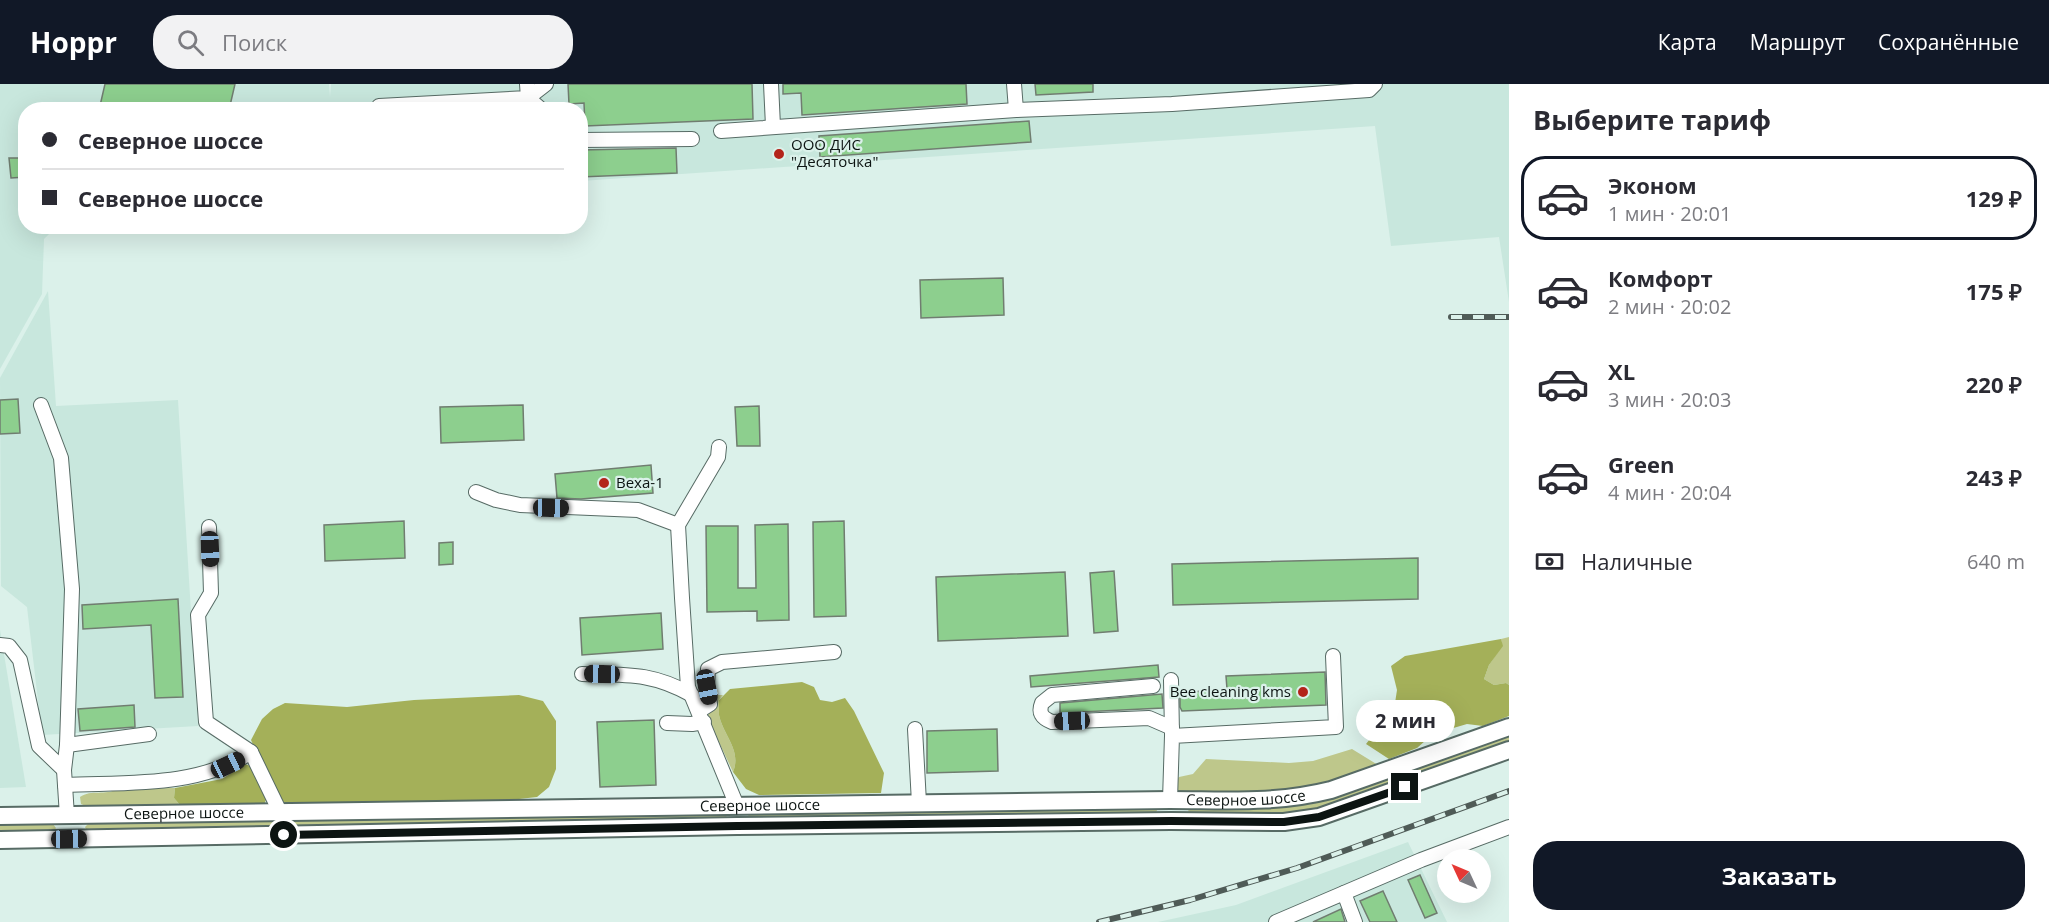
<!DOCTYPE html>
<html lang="ru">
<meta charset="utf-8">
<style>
:root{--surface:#fff;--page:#f2f2f3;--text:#2b2b33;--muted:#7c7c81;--line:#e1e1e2;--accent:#111827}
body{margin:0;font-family:"Open Sans",sans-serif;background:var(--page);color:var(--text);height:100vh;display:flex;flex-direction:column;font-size:22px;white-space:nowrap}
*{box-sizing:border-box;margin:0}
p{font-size:20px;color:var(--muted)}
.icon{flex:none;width:33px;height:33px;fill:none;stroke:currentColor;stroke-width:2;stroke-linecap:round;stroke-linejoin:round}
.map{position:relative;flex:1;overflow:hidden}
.drawer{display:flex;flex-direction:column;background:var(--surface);width:540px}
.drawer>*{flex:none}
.guide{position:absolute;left:18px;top:18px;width:570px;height:132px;border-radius:24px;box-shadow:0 6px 24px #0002;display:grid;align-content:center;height:132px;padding:0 24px;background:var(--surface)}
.needle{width:39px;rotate:314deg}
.tools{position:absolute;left:1437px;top:765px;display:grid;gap:12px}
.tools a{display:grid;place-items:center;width:54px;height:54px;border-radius:50%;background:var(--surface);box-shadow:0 6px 24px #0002;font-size:30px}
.end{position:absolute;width:27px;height:27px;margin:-14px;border:8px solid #0c1412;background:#fff;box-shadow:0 0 0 3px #fff}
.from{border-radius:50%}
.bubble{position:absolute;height:42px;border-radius:21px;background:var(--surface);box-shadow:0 6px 24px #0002;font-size:20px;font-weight:700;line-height:42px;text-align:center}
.car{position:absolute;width:18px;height:36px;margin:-18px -9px;border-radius:8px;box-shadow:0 0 4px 2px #0007;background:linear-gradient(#222 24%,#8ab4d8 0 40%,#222 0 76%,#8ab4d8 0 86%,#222 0)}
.guide b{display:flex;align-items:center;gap:21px;height:57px;font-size:22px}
.guide b+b{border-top:2px solid var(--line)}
.guide i{width:15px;height:15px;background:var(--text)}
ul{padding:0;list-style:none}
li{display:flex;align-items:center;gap:18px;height:84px;margin:0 12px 9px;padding:0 12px;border:3px solid transparent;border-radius:24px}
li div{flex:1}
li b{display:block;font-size:22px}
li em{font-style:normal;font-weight:700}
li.active{border-color:var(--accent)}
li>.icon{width:54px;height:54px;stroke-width:1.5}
h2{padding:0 24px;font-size:27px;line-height:72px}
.pay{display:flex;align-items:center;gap:15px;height:66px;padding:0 24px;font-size:22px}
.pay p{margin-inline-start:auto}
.primary-button{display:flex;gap:12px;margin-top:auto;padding:12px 24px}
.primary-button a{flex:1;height:69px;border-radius:24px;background:var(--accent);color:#fff;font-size:24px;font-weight:700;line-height:69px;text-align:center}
header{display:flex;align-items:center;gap:36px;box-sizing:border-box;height:84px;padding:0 30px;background:var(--accent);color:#fff}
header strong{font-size:28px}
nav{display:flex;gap:33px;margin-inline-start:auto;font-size:21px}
.search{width:420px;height:54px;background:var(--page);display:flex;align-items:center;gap:15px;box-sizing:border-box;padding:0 21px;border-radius:24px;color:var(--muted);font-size:22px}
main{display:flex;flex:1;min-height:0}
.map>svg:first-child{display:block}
.built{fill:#c8e7dd}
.green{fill:#bec78b}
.forest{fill:#a4b059}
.building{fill:#8dcf8e;stroke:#707d70;stroke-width:1.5}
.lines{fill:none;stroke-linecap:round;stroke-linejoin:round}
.minor-casing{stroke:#576b65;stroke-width:16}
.major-casing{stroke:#576b65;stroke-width:20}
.minor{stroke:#fff;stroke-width:14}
.major{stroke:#fff;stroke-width:16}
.rail-casing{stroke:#4f5b57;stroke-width:6}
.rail{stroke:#dbf1ea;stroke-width:4;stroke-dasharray:11;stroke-linecap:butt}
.route{stroke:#0c1412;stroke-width:8}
.poi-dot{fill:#b3241a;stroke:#dbf1ea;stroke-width:2}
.labels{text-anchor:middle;stroke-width:4.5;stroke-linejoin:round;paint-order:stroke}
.poi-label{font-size:15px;fill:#0c1412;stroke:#dbf1ea;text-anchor:start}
.street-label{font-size:15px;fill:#0c1412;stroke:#dbf1ea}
</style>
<header>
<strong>Hoppr</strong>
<div class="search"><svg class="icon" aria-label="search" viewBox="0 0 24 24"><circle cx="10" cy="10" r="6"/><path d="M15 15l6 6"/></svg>Поиск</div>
<nav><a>Карта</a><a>Маршрут</a><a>Сохранённые</a></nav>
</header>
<main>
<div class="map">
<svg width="1509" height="838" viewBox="0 0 1509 838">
<rect width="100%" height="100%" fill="#dbf1ea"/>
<!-- built -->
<g class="built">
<polygon points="0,0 329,0 330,13 331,0 1509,0 1509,218 1499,153 1391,162 1375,42 581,97 580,26 26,26 26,142 56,143 44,155 42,210 0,285"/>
<polygon points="48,207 56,322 178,316 198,642 42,651 27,523 1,502 0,294"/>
<polygon points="0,546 26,703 0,704"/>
<polygon points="1408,758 1447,838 1158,838 1236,821"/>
</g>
<!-- green -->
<g class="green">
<polygon points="1509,553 1509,601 1506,599 1494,601 1484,595 1489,581 1502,562 1501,555"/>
<path d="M704 611H723L719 616C719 621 719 626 719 631 723 651 742 666 733 688L710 639Z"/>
<polygon points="1509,650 1509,659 1320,726 1271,731 1191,730 1188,727 1191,723 1285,723 1312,720"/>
<polygon points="1352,665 1378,681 1310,704 1282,710 1184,710 1175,704 1175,698 1179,693 1193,690 1206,675 1289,679 1313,677"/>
<path d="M175 704 174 714 180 721 88 723 81 720 80 713C91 705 106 712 117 705Z"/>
<polygon points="1156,723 1157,727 1153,730 749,734 748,730 748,729"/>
<polygon points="726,728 728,731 725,734 87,747 85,743 88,740"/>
<polygon points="0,740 53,740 56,744 54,747 0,747"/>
</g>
<!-- forest -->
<g class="forest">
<polygon points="1501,555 1503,562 1489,581 1484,595 1494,601 1506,599 1509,601 1509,632 1483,642 1467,640 1433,650 1417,664 1389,675 1366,660 1377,646 1403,643 1395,619 1397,606 1391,582 1405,572"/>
<path d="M802 598 814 603 820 616 832 618 845 614 854 627 884 689 881 709 759 711 746 705 733 688C742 666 723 651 719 631 719 626 719 620 719 616L730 605Z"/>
<polygon points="519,611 543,617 556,637 556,685 549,703 537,713 491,718 286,719 278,715 251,656 262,635 273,625 285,619 347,623 414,616"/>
<polygon points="245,680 253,683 267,713 264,721 180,721 174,714 175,704 222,695"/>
</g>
<!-- building -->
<g class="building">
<polygon points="105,0 235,0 229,26 99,26"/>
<polygon points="568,0 752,0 753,35 585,42 584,19 569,20"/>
<polygon points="783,0 966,0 967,20 802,31 801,9 783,10"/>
<polygon points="1035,0 1093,0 1093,8 1036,11"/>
<polygon points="1029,37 1031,58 820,73 819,52"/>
<polygon points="676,64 677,89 580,93 580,66"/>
<polygon points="9,74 26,74 26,93 11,94"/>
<polygon points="1003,194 1004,231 921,234 920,196"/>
<polygon points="18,315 20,349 0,350 0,316"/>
<polygon points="523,321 524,356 441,359 440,323"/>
<polygon points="759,322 760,362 737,362 735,323"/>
<polygon points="651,381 653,409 581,415 557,414 555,390"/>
<polygon points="404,437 405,474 325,477 324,441"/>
<polygon points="844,437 846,532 814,533 813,438"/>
<polygon points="788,440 789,536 757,537 757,527 707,528 706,442 738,442 738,504 756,504 755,441"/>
<polygon points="453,458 453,480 439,481 439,459"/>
<polygon points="1418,474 1418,515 1173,521 1172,480"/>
<polygon points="1114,487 1118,547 1094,549 1090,489"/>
<polygon points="1065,488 1068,552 938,557 936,493"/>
<polygon points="178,515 183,613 155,614 151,541 83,545 82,521"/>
<polygon points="661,529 663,565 582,571 580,534"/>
<polygon points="1158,581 1159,593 1031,603 1030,592"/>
<polygon points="1325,588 1326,621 1182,627 1180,623 1180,609 1227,605 1226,592"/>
<polygon points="1162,610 1163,624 1060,629 1060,619"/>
<polygon points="134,621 135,643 80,647 78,625"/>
<polygon points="654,636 656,701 600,703 597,638"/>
<polygon points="997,645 998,687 927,689 927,647"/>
<polygon points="1420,791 1437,829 1425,834 1408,796"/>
<polygon points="1383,807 1397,838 1370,838 1360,817"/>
<polygon points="1341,825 1345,838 1313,838"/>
</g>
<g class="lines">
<defs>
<g id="minor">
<polyline points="771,0 773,42"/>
<polyline points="1014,0 1016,26"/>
<polyline points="379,22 528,14 527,0"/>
<polyline points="542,26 528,14 546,0"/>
<polyline points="721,47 1016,26 1172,20 1369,6 1375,0"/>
<polyline points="580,56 692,55"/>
<polyline points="41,321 61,374 72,505 67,661 64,686 67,732"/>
<polyline points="719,363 718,373 678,441 682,514 688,603 737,722"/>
<polyline points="476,408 496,416 520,421 638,426 678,441"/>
<polyline points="209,443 211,509 198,531 206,638 251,668 280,728"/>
<polyline points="0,561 9,562 20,576 39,662 64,686"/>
<path d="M582 590C626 591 652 588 692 611"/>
<polyline points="1171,596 1172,650"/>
<path d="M1153 602 1052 611 1042 619C1038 629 1042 634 1052 638L1149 634 1172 644"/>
<polyline points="699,627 710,620 707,603 708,585 722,578 834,568"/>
<polyline points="667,639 692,640 704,638"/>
<polyline points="915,645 919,719"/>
<polyline points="67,661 149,650"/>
<path d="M65 701C126 698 198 704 251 668"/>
<polyline points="1170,716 1172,652 1336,643 1333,572"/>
<polyline points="1344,809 1355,838"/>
<polyline points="1276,838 1421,776 1509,743"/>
</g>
<g id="major">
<path id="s1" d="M0 732 1170 716C1227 716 1275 720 1331 706L1509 643"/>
<polyline points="0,756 737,742 1171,737 1284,738 1319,733 1509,666"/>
</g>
</defs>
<!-- minor casing -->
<use href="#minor" class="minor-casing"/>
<!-- major casing -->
<use href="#major" class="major-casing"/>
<!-- minor -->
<use href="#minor" class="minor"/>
<!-- major -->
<use href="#major" class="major"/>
<defs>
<g id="rail">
<polyline points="1451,233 1509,233"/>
<polyline points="1099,838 1190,816 1297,784 1509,707"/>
</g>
</defs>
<!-- rail casing -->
<use href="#rail" class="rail-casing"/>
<!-- rail -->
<use href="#rail" class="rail"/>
</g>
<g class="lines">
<!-- route -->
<polyline class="route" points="284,751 737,742 1171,737 1284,738 1319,733 1405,703"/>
</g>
<!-- markers -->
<g class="poi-dot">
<circle cx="779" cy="70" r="6"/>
<circle cx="604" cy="399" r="6"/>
<circle cx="1303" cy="608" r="6"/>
</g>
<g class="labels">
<!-- poi labels -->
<g class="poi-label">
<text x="791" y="66">ООО ДИС<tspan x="791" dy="17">"Десяточка"</tspan></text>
<text x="616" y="404">Веха-1</text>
<text x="1291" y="613" text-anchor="end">Bee cleaning kms</text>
</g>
<!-- street labels -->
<g class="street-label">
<text dy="5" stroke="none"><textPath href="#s1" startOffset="1246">Северное шоссе</textPath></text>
<text dy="5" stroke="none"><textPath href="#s1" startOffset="760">Северное шоссе</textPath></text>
<text dy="5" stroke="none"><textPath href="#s1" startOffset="184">Северное шоссе</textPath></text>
</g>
</g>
</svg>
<div class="tools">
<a><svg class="needle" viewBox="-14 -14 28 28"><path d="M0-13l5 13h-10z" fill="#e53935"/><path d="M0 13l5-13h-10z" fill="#7c7c81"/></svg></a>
</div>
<i class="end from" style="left:284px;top:751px"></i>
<i class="end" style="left:1405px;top:703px"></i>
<div class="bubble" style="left:1356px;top:616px;width:99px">2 мин</div>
<i class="car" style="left:551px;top:424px;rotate:91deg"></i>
<i class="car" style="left:210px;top:465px;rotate:178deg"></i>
<i class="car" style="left:602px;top:590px;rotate:271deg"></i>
<i class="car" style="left:707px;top:603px;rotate:169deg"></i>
<i class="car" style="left:1072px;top:637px;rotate:268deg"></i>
<i class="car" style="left:228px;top:681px;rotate:65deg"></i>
<i class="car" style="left:69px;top:755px;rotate:89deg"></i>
<div class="guide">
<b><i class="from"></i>Северное шоссе</b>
<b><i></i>Северное шоссе</b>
</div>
</div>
<section class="drawer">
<h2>Выберите тариф</h2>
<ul>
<li class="active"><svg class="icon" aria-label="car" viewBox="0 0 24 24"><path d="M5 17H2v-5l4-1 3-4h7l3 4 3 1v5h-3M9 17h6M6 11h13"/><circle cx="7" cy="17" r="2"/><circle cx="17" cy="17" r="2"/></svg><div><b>Эконом</b><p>1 мин · 20:01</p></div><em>129 ₽</em></li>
<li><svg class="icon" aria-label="car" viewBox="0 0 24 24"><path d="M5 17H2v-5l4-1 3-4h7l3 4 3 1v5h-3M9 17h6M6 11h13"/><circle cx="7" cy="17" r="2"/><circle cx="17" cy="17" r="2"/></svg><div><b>Комфорт</b><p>2 мин · 20:02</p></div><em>175 ₽</em></li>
<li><svg class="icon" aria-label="car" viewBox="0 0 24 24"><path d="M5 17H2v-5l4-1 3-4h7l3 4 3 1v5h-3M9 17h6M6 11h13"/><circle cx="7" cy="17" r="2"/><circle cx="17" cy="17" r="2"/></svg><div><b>XL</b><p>3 мин · 20:03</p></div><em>220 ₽</em></li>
<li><svg class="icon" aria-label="car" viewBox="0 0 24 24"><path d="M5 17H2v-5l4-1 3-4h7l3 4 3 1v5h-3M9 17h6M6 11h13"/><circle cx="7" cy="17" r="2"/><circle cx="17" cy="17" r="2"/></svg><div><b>Green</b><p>4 мин · 20:04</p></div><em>243 ₽</em></li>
</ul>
<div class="pay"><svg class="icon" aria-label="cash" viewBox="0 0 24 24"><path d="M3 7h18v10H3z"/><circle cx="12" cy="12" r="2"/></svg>Наличные<p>640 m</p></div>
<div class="primary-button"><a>Заказать</a></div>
</section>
</main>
